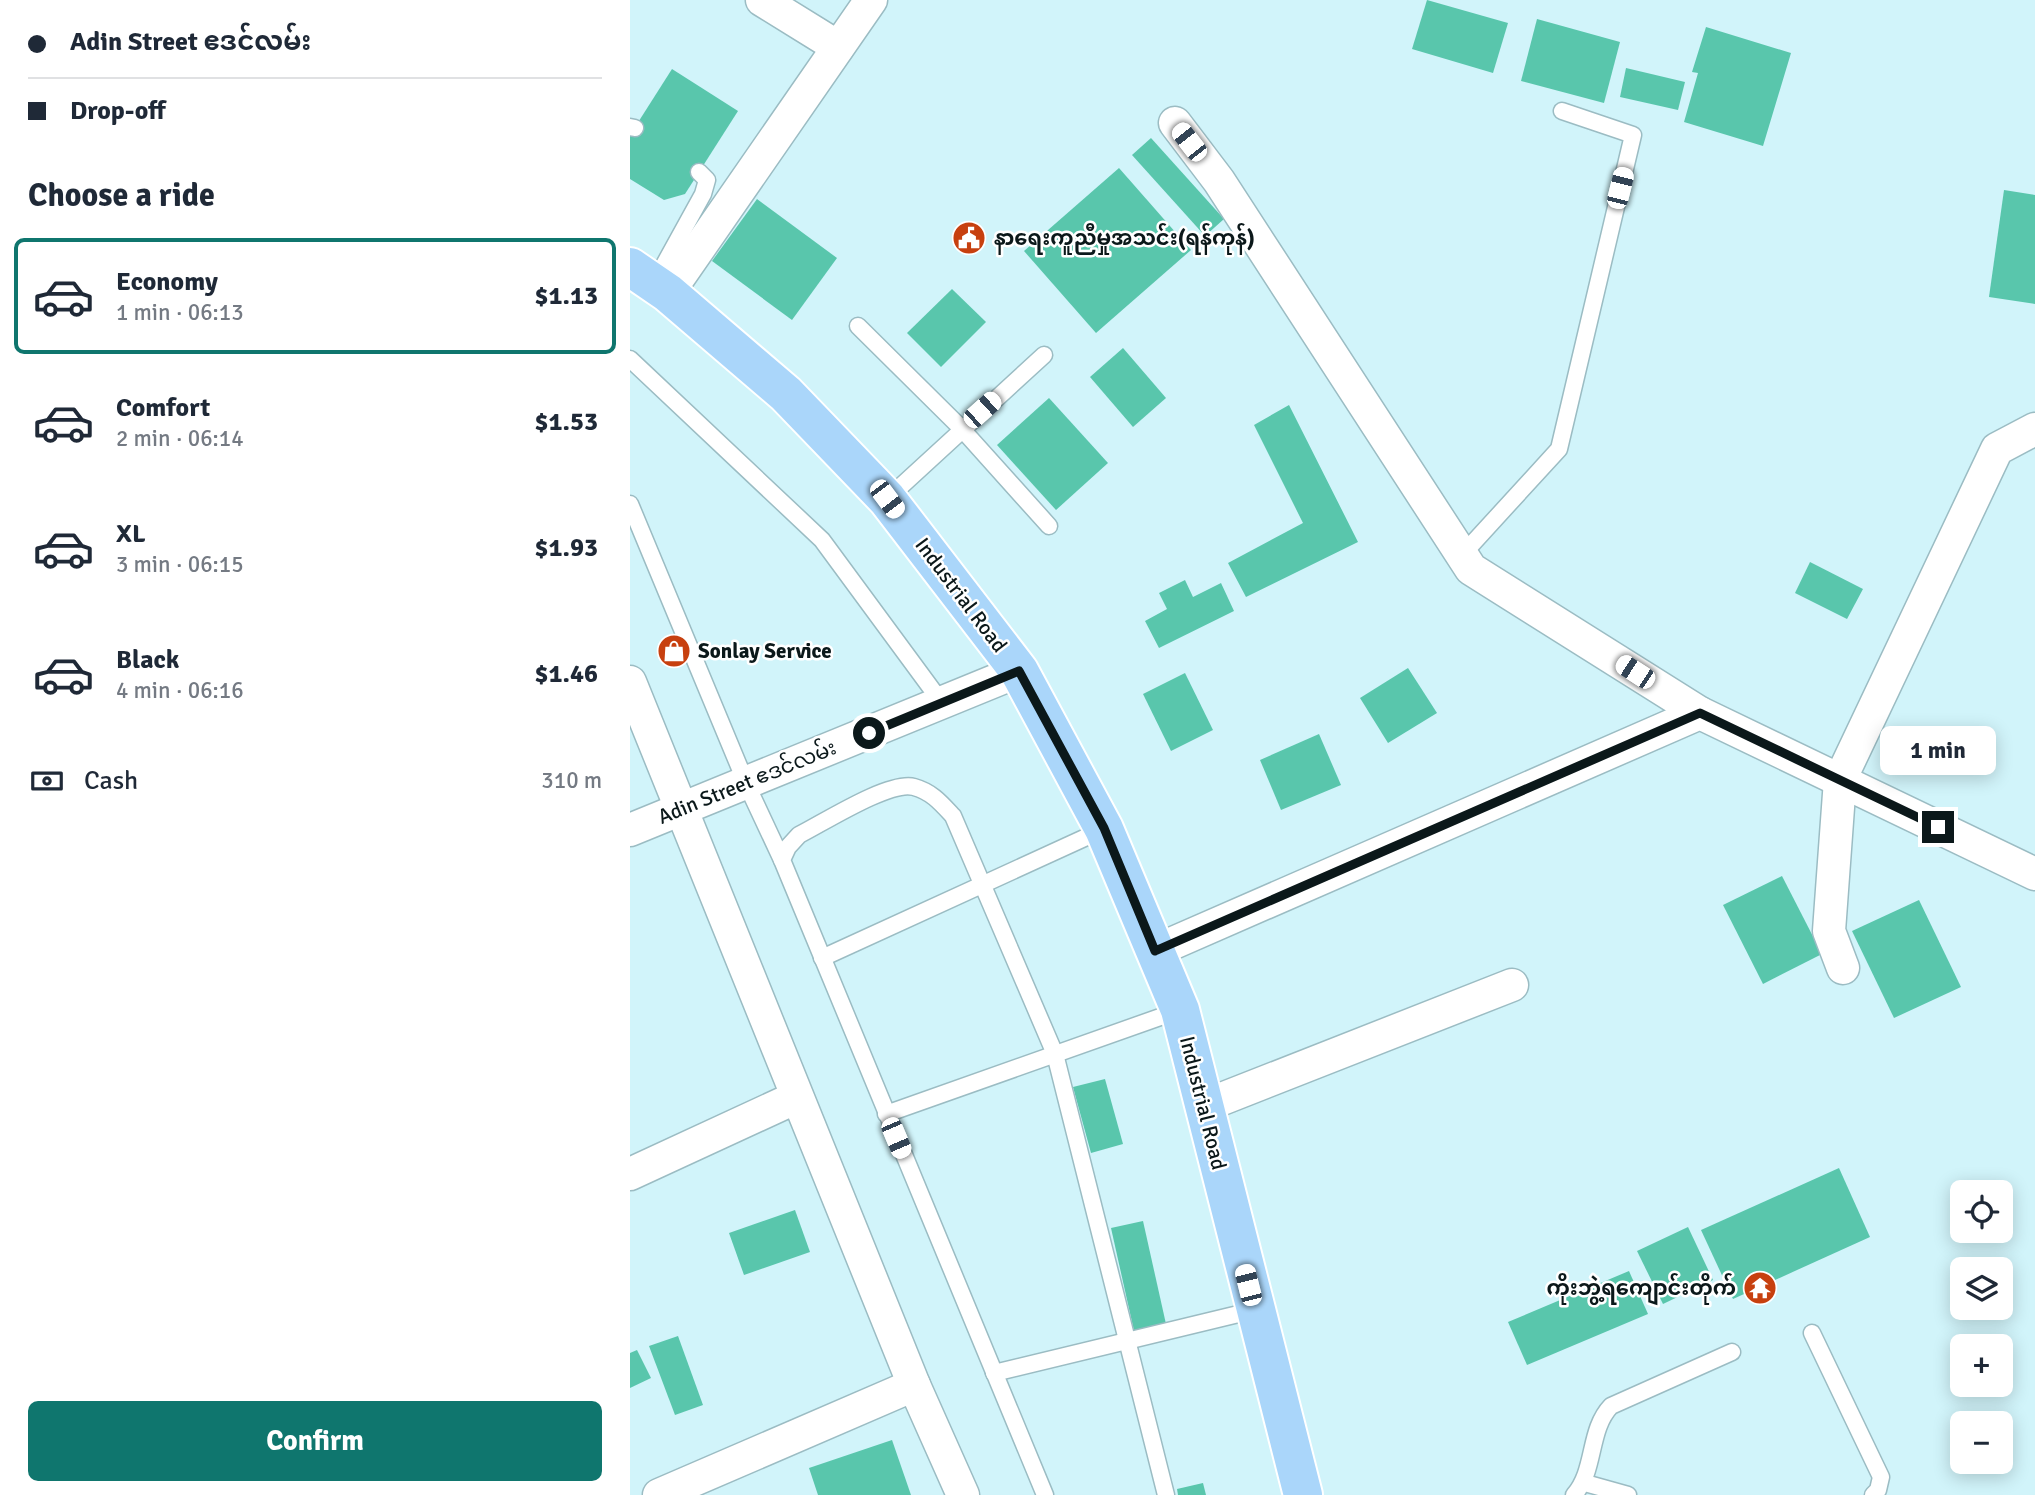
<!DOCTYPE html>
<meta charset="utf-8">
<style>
:root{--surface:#fff;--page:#f2f2f3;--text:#1f2937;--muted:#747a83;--line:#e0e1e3;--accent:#0f766e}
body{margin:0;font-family:Signika,"Noto Sans Myanmar",sans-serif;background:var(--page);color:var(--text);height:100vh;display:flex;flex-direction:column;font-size:26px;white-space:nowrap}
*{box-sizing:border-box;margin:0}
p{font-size:23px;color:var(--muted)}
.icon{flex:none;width:38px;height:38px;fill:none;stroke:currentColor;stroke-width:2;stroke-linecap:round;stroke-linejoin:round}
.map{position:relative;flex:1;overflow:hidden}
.drawer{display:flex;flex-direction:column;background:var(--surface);width:630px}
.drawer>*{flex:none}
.guide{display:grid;align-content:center;height:154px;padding:0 28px;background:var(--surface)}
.buttons{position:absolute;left:1320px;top:1180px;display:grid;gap:14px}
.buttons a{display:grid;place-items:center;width:63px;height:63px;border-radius:10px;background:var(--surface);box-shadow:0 4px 18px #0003;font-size:35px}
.end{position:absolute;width:32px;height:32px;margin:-16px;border:9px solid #0b181a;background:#fff;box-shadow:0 0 0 4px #fff}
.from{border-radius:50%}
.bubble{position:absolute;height:49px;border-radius:10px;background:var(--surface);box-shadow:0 4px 18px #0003;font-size:23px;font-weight:800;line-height:49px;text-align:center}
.car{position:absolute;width:21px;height:42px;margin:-21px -10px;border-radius:9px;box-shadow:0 0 5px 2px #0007;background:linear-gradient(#fff 24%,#345 0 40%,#fff 0 76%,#345 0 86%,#fff 0)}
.guide b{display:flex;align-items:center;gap:24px;height:66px;font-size:26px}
.guide b+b{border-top:2px solid var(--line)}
.guide i{width:18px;height:18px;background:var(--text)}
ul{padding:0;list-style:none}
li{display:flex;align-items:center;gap:21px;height:116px;margin:0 14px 10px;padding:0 14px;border:4px solid transparent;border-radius:10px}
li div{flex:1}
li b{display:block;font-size:26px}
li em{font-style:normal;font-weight:800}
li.selected{border-color:var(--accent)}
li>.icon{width:63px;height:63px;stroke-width:1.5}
h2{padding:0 28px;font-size:32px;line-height:84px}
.pay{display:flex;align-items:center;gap:18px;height:77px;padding:0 28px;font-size:26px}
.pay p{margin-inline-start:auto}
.cta{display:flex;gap:14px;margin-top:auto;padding:14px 28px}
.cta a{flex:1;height:80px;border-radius:10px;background:var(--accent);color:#fff;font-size:28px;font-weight:800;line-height:80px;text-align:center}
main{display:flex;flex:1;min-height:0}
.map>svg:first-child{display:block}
.building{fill:#59c6ac}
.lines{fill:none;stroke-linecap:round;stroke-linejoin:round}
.service-casing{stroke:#9bbcc3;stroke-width:19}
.minor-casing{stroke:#9bbcc3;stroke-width:35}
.primary-casing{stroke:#fff;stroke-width:42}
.service{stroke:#fff;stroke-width:16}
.minor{stroke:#fff;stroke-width:32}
.primary{stroke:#aad6fa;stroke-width:38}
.route{stroke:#0b181a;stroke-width:9}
.labels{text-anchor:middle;stroke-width:5;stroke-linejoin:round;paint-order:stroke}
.poi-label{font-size:21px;font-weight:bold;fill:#0b181a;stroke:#fff;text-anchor:start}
.street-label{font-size:21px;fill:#0b181a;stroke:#fff}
</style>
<main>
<section class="drawer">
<div class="guide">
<b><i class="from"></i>Adin Street ဧဒင်လမ်း</b>
<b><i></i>Drop-off</b>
</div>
<h2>Choose a ride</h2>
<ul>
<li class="selected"><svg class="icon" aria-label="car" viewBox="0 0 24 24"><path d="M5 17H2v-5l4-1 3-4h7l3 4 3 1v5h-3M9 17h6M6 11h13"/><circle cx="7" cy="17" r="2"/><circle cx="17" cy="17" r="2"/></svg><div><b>Economy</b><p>1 min · 06:13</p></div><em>$1.13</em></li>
<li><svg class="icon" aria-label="car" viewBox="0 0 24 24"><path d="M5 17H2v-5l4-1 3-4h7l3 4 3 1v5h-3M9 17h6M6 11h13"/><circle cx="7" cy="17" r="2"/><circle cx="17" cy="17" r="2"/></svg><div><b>Comfort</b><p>2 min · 06:14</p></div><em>$1.53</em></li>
<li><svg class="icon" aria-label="car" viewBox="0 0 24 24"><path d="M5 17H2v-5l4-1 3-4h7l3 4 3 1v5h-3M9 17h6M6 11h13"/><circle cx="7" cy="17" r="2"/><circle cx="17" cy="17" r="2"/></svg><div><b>XL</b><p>3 min · 06:15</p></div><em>$1.93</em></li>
<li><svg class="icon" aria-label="car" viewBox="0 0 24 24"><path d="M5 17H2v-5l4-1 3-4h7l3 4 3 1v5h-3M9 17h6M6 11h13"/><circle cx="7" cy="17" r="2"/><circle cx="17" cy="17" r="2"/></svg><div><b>Black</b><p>4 min · 06:16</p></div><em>$1.46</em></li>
</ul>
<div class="pay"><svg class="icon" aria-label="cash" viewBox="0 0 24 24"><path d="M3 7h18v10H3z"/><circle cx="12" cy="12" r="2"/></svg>Cash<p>310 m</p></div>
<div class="cta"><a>Confirm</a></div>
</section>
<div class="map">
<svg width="1405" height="1495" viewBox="0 0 1405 1495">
<rect width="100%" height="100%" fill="#d1f4fa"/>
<!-- building -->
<g class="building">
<polygon points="797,0 878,23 863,73 782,49"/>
<polygon points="907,19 990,42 974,103 891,81"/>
<polygon points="1076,27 1161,53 1133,146 1054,122 1068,73 1062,72"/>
<polygon points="996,68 1055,82 1048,110 990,97"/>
<polygon points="42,69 108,111 55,194 34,200 0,179 0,135"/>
<polygon points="521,138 594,219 575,236 502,155"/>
<polygon points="489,168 561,250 466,333 394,251"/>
<polygon points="1374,190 1405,195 1405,304 1359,297"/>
<polygon points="127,199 207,258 162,320 82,261"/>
<polygon points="322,289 356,322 311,367 277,333"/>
<polygon points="493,348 536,398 503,427 460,377"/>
<polygon points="419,398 478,463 426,510 367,445"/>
<polygon points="659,405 728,542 616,597 598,563 673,523 624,425"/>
<polygon points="1180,562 1233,589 1217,619 1165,593"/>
<polygon points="555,580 563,597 591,583 604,611 529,648 515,621 537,609 529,593"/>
<polygon points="778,668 807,713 758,743 730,698"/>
<polygon points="555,673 583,730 541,751 513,694"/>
<polygon points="689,734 711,785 651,810 630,760"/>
<polygon points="1152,876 1192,954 1133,984 1093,905"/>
<polygon points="1289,900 1331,987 1264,1018 1222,931"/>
<polygon points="475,1079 493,1144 461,1153 443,1087"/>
<polygon points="1209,1168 1240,1237 1103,1299 1071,1230"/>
<polygon points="165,1210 180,1252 114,1275 99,1233"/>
<polygon points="513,1221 536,1324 504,1331 481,1228"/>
<polygon points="1058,1227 1083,1280 1033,1304 1007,1251"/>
<polygon points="999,1271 1018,1314 897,1365 878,1322"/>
<polygon points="48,1336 73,1405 45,1415 19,1346"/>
<polygon points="7,1350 21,1378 0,1388 0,1353"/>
<polygon points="262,1440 281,1495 188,1495 179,1468"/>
<polygon points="573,1483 576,1495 548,1495 547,1489"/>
</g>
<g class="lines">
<defs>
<g id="service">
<polyline points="0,127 5,128"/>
<polyline points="24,283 73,194 77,180 69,172"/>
<polyline points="228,326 331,428 419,526"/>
<polyline points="0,359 192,540 312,703"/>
<polyline points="257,499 414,355"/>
<polyline points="0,504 116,783 152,860"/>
<polyline points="832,555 929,449 1003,135 932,111"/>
<polyline points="192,958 474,829"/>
<polyline points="256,1114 550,1010"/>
<polyline points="1182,1333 1251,1477 1248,1490 1243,1495"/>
<polyline points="364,1373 625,1310"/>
<polyline points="955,1483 998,1495"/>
<path d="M415 1495 152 860 158 847 169 835C193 823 260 780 284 787 302 792 311 803 323 816L425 1054 536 1495"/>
<path d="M944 1495C966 1470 958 1430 981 1406L1102 1352"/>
</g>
<g id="minor">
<polyline points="132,0 208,47"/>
<polyline points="545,123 589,181 841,569 1070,713"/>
<polyline points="38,293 241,0"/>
<polyline points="0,682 284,1385 333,1495"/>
<polyline points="0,830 389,671"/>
<polyline points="525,951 1070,713 1405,874"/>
<polyline points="1213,968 1199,931 1210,780 1367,449 1405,429"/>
<polyline points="574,1106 882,985"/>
<polyline points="0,1174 167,1097"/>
<polyline points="29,1495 284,1385"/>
</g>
<polyline id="primary" points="0,267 38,293 156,394 257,499 389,671 474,829 550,1010 673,1495"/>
</defs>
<!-- service casing -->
<use href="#service" class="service-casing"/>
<!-- minor casing -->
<use href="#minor" class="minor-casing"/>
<!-- primary casing -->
<use href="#primary" class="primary-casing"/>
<!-- service -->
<use href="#service" class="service"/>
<!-- minor -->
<use href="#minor" class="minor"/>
<!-- primary -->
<use href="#primary" class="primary"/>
</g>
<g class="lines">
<!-- route -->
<polyline class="route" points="239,733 389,671 474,828 525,951 1070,713 1308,827"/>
</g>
<!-- icons -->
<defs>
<symbol id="civic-disc" viewBox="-11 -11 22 22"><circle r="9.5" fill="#c7400f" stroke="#fff"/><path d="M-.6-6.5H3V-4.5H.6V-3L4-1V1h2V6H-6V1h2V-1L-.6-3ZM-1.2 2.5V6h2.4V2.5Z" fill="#fff"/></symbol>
<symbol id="shop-disc" viewBox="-11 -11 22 22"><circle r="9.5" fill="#c7400f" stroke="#fff"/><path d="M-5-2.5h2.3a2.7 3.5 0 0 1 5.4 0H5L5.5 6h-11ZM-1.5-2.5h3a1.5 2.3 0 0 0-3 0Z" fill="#fff"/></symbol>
<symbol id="temple-disc" viewBox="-11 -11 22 22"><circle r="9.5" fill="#c7400f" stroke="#fff"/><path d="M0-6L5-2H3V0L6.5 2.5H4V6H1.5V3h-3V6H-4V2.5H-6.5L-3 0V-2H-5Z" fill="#fff"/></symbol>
</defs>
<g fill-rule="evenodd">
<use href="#civic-disc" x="320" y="219" width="38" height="38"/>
<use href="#shop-disc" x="25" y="632" width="38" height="38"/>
<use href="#temple-disc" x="1111" y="1269" width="38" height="38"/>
</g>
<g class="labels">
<!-- poi labels -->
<g class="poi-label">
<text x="364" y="245">နာရေးကူညီမှုအသင်း(ရန်ကုန်)</text>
<text x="68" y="658">Sonlay Service</text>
<text x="1106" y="1295" text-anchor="end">ကိုးဘွဲ့ရကျောင်းတိုက်</text>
</g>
<!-- street labels -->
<g class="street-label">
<text transform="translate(331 595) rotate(53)" y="7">Industrial Road</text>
<text transform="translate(117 782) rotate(-22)" y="7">Adin Street ဧဒင်လမ်း</text>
<text transform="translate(573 1103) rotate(76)" y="7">Industrial Road</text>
</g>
</g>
</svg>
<div class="buttons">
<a><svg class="icon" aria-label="locate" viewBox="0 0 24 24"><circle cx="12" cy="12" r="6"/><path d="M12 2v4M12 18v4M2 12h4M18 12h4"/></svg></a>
<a><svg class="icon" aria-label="layers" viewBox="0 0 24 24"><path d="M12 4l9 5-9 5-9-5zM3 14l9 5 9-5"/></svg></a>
<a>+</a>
<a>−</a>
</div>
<i class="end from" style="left:239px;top:733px"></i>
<i class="end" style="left:1308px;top:827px"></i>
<div class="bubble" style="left:1250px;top:726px;width:116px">1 min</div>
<i class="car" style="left:559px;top:142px;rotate:322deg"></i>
<i class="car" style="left:990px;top:188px;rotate:14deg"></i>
<i class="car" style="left:352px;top:410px;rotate:48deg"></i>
<i class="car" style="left:257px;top:499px;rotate:143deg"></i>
<i class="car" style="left:1005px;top:672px;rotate:303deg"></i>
<i class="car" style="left:266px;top:1138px;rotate:157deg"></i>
<i class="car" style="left:618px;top:1285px;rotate:346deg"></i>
</div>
</main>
